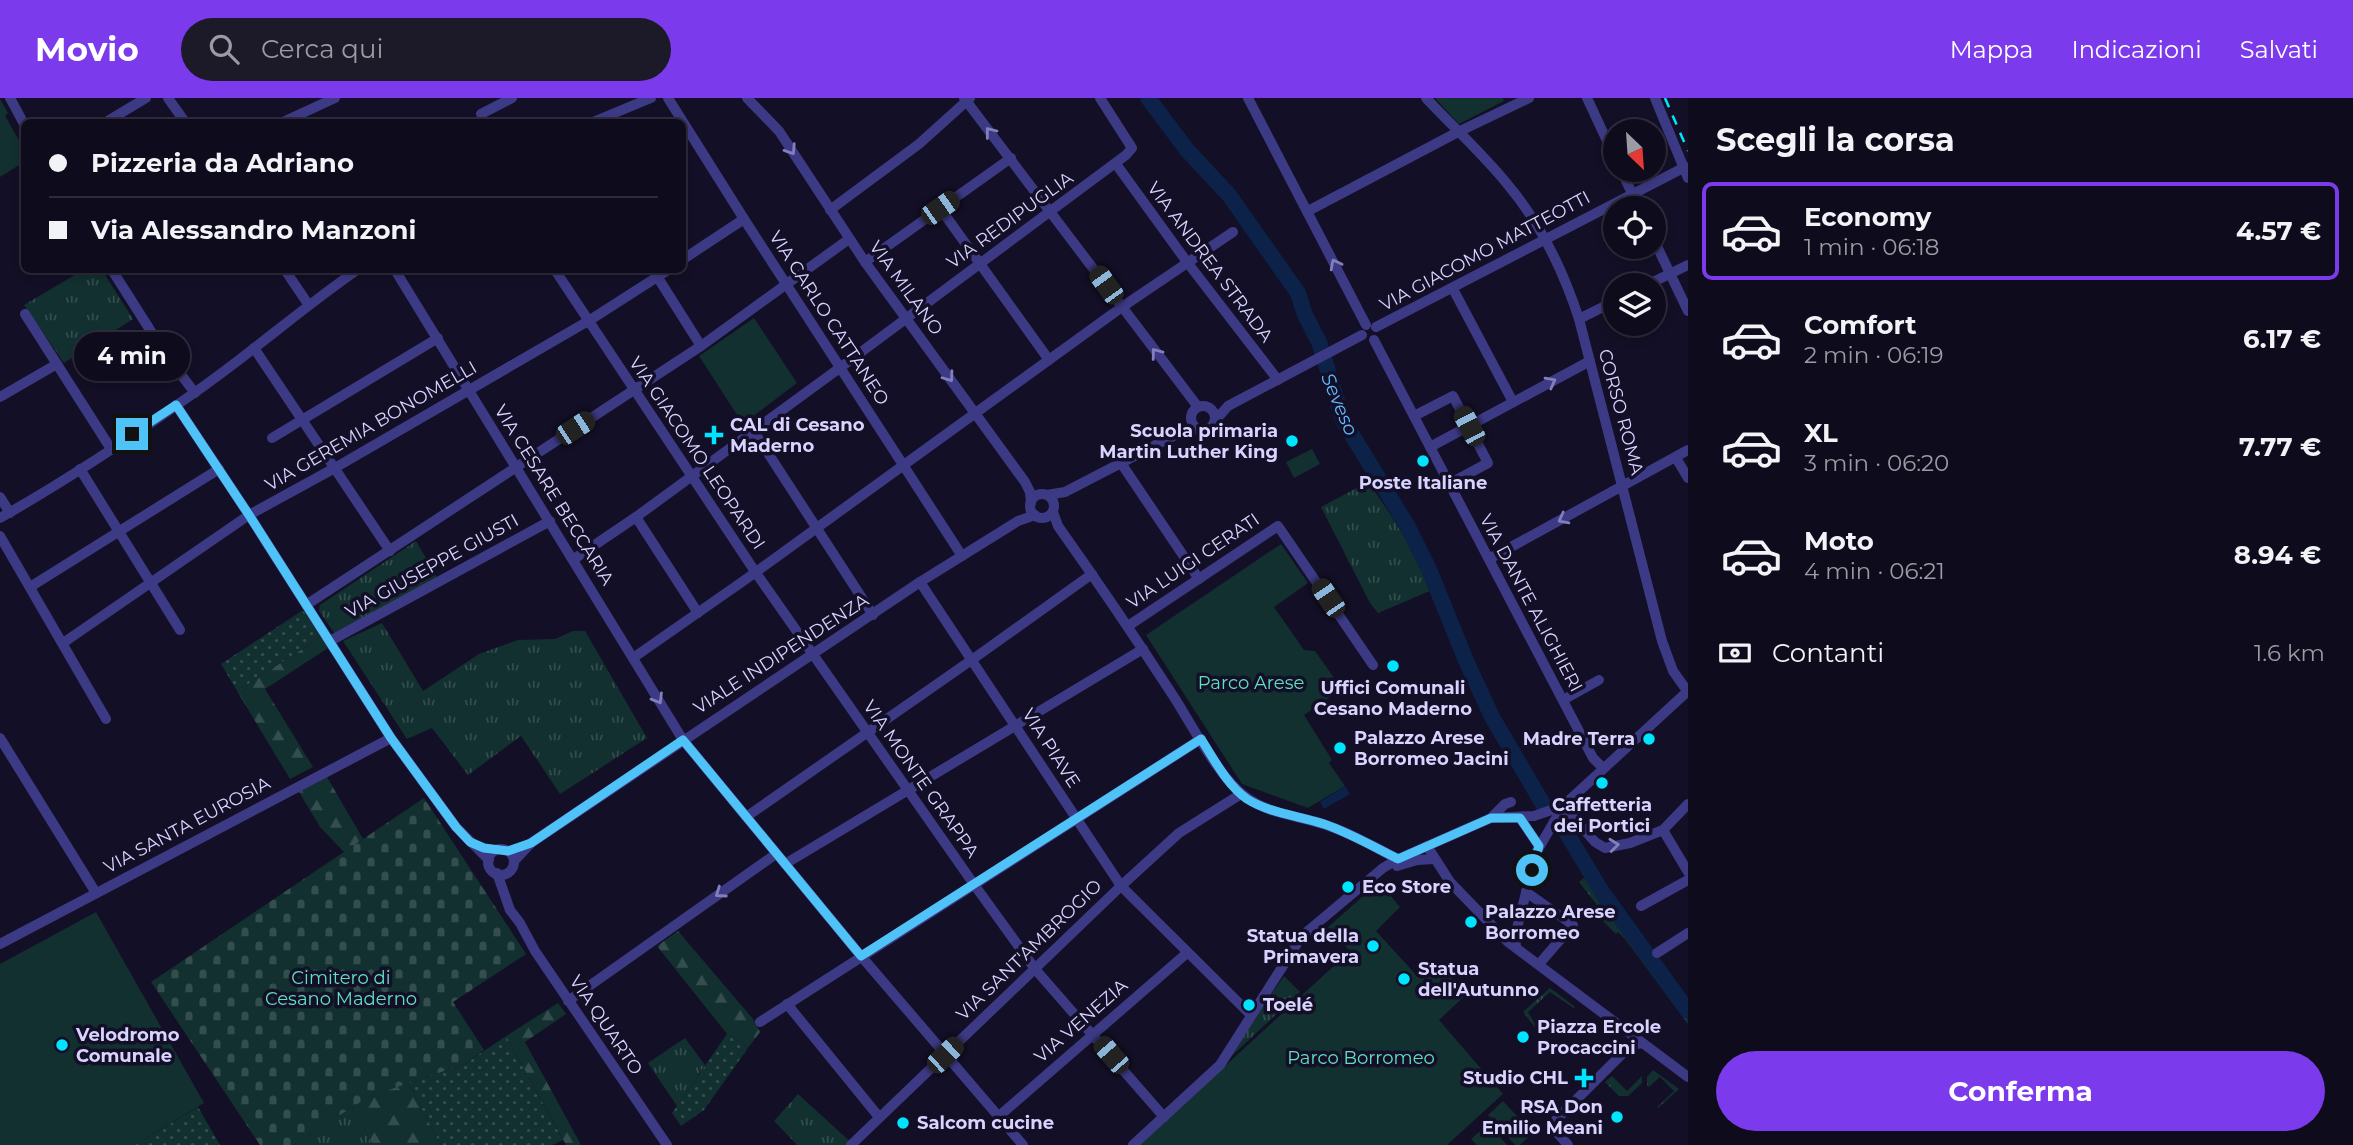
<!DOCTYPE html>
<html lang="it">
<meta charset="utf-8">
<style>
:root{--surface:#0e0b1c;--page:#1c1929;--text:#f1f3f6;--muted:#9b9ba3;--line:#2e2b3b;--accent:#7c3aed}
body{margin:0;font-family:Montserrat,sans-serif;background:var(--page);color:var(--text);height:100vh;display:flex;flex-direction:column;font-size:26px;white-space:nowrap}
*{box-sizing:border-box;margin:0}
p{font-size:23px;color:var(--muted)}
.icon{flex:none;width:38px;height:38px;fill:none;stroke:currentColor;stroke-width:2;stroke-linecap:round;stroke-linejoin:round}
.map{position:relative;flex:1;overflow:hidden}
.details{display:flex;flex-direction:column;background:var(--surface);width:665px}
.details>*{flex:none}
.top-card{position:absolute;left:21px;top:21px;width:665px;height:154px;border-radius:10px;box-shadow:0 4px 10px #0003,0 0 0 2px var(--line);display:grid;align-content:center;height:154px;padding:0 28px;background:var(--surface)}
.needle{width:46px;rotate:155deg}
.controls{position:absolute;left:1603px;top:21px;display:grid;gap:14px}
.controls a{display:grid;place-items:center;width:63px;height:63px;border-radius:50%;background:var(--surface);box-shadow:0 4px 10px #0003,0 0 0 2px var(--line);font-size:35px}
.end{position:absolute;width:32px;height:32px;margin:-16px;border:9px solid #4fc3f7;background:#111;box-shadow:0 0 0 4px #111}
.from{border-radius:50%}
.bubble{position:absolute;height:49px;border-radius:24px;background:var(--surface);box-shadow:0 4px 10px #0003,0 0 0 2px var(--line);font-size:23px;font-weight:700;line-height:49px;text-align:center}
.car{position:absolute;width:21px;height:42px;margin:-21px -10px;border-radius:9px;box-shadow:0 0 5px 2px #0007;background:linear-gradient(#222 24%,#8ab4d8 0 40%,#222 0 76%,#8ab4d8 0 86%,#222 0)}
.top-card b{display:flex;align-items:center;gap:24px;height:66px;font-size:26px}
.top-card b+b{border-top:2px solid var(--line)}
.top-card i{width:18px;height:18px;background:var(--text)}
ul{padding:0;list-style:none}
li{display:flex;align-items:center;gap:21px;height:98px;margin:0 14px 10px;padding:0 14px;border:4px solid transparent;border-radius:10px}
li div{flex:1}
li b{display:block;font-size:26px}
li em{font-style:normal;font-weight:700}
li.on{border-color:var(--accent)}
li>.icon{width:63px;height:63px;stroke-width:1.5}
h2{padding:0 28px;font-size:32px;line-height:84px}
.pay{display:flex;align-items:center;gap:18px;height:77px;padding:0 28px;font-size:26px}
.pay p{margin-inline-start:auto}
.cta{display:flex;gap:14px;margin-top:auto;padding:14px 28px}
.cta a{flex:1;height:80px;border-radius:42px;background:var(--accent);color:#fff;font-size:28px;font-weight:700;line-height:80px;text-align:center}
header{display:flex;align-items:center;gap:42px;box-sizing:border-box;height:98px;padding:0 35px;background:var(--accent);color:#fff}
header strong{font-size:33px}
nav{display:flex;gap:38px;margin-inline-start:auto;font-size:24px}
.search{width:490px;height:63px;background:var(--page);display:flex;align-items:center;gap:18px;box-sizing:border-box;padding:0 24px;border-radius:38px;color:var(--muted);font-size:26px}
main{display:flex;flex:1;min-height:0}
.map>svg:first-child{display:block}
.grass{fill:url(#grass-tufts)}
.forest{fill:url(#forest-firs)}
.cemetery{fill:url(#cemetery-stones)}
.park{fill:#12302f}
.garden{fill:url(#garden-dots)}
.water{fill:#0c2248}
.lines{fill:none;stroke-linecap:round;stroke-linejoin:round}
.river{stroke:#0c2248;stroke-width:16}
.minor{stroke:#3d3a85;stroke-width:10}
.rail{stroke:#00e5ff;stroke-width:2.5;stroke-dasharray:10 9;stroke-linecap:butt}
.oneway{stroke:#837fbc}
.route{stroke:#4fc3f7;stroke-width:9}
.poi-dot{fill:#00e5ff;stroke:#130f26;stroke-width:2.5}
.labels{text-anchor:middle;stroke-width:7;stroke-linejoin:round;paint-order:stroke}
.street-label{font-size:18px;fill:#d9d4ff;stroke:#130f26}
.poi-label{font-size:18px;font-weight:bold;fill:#d9d4ff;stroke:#130f26;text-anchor:start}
.park-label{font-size:18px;fill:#5fe0c0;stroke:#130f26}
.water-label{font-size:19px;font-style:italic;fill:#62b6ff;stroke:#130f26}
</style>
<header>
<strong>Movio</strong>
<div class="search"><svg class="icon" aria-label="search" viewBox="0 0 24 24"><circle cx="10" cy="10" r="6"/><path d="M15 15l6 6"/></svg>Cerca qui</div>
<nav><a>Mappa</a><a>Indicazioni</a><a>Salvati</a></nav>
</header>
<main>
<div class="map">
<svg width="1688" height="1047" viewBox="0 0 1688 1047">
<defs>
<pattern id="grass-tufts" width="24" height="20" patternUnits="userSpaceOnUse" patternTransform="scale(1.75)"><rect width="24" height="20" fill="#12302f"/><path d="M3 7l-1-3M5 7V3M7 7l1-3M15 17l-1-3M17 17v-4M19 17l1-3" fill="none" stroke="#344d4e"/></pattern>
<pattern id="forest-firs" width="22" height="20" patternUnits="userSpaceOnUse" patternTransform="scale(1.75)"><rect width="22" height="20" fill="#12302f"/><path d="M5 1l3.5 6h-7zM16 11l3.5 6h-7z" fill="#344d4e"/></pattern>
<pattern id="cemetery-stones" width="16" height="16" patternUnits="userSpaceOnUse" patternTransform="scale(1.75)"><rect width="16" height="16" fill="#12302f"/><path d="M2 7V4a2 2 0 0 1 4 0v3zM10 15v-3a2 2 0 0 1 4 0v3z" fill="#344d4e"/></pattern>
<pattern id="garden-dots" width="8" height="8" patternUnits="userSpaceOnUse" patternTransform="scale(1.75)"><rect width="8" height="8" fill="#12302f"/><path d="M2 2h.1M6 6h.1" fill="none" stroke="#344d4e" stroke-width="1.8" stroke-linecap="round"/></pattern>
</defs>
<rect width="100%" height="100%" fill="#130f26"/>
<!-- grass -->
<g class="grass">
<polygon points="83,172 102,172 133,221 64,265 24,207"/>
<path d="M1368 384C1393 418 1414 453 1432 492L1378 515 1370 505 1321 409Z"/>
<polygon points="416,443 438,481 335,536 319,513 320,507"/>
<polygon points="382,525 423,593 479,556 518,542 555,541 573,533 585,533 647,640 560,696 521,638 468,677 432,630 407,641 343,543"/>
<polygon points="1585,779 1688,922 1688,926 1625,841 1618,834 1616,836 1603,823 1597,813 1600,811 1579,784"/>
<polygon points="1284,878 1300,894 1223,966"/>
<polygon points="1550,890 1574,908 1575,911 1550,894 1528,914 1535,926 1543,929 1543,932 1537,932 1523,914"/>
<polygon points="685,940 705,967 677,1008 648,965"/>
<polygon points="1653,972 1679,991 1658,1010 1657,1009 1674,993 1660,979 1649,989 1647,987 1647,979"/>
<polygon points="1612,978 1627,993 1642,978 1642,985 1628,998 1619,998 1605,984"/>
<polygon points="798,996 854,1047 797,1047 774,1023"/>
<polygon points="352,1009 373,1047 293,1047"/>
</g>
<!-- forest -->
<g class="forest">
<polygon points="321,539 328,550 265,591 313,669 290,681 237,593"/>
<polygon points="327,679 363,741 344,754 320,729 299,694"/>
<polygon points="678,833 753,921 760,934 748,950 727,936 657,848"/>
<polygon points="558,905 566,916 525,944 581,1047 566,1047 506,938"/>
<polygon points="408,985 441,1047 373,1047 352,1009 370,998"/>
</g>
<!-- cemetery -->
<polygon class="cemetery" points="424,700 526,856 453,904 484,952 463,967 370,998 293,1047 260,1047 151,884"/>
<!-- park -->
<g class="park">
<polygon points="1435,0 1503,0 1504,3 1459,26"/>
<polygon points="0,1 8,15 5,18 24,51 24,64 0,79"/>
<polygon points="754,220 797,285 743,326 699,258"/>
<polygon points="1312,351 1320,366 1294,380 1286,364"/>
<polygon points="1281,446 1308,485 1274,509 1304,552 1315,553 1342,591 1304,617 1332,662 1329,665 1345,688 1308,710 1242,686 1146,537"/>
<polygon points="1379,784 1400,809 1376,833 1419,880 1437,864 1467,896 1439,922 1503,996 1447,1047 1139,1047 1350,853 1328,829"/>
<polygon points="96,814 204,1005 135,1047 0,1047 0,866"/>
<polygon points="1503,1003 1533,1035 1520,1047 1515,1047 1488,1017"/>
<polygon points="1488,1026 1507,1047 1477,1047 1471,1041"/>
</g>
<!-- garden -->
<g class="garden">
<polygon points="303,512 321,539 237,593 221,566"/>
<polygon points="727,936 748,950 704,1012 681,1028 672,1015"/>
<polygon points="506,938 563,1042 552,1047 441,1047 408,985 463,967"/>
<polygon points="198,1009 220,1047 135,1047"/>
</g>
<!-- water -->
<polygon class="water" points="1345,688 1350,696 1324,711 1320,704"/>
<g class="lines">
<!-- river -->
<g class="river">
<polyline points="1148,0 1187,52 1229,97 1298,195 1305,217 1319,244 1343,322 1408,429 1428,469 1467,565 1492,619 1543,706"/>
<polyline points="1563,729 1602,794 1688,913"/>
</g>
<!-- minor -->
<g class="minor">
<polyline points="10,0 24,26"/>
<polyline points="168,0 185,24"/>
<polyline points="668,0 744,121 962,458"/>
<polyline points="747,0 779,33 865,164 1025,384 1030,394 1031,405"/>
<polyline points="964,0 1198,309"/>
<polyline points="1248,0 1366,227"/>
<path d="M1426 0C1453 29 1483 56 1508 87 1541 126 1563 172 1579 221L1662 543 1673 573 1688 594"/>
<polyline points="1587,0 1615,60"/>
<polyline points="1655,0 1688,80"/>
<polyline points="481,16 512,0"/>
<polyline points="106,24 146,0"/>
<polyline points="283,24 335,0"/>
<polyline points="593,24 651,0"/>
<polyline points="1116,66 1187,164 1278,282"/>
<polyline points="1621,72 1639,110"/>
<polyline points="940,110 1049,262"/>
<polyline points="830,112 919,46 970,0"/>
<polyline points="1308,113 1458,34 1529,0"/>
<polyline points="1654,142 1688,213"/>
<polyline points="682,162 744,121"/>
<polyline points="865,164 1011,60"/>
<polyline points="112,172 166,257 195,295"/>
<polyline points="285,172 308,206"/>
<polyline points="395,172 683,642 861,858 1023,1047"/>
<polyline points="555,172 756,475 973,785 1035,871 1164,1019"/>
<polyline points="653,172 701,248"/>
<polyline points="1647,187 1688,167"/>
<polyline points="1453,191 1513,304"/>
<polyline points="25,216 111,351"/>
<polyline points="1579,221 1615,203"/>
<polyline points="1376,229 1685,69"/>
<polyline points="1374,242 1593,660 1603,670"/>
<polyline points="254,250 390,453"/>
<polyline points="0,299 57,266"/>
<polyline points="176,307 249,417 391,640 456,729 489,762"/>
<circle cx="1203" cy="320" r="12"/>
<polyline points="1414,318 1453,298 1488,365 1449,386"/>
<polyline points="1214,324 1228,308 1362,237"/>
<polyline points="753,332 873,517"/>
<polyline points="272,340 438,240"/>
<polyline points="1430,349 1590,263"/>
<polyline points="1676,360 1688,380"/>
<polyline points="1121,365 1199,481"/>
<polyline points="80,371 180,532"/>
<circle cx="1042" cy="408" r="12"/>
<polyline points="1047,397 1065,394 1177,336 1198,331"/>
<polyline points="0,399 10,415"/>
<path d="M1053 414 1058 428C1097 483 1135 539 1172 596 1191 625 1218 679 1246 699 1268 716 1300 718 1326 727 1351 735 1374 749 1398 761"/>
<polyline points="636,419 698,515"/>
<path d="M0 420C67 382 132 339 194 295 250 256 301 211 357 172"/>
<polyline points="0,438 106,621"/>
<polyline points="574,461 636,419 841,269 1126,57 1132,50 1100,0"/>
<polyline points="1489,461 1688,352"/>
<polyline points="920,484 1121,788 1251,917"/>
<polyline points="30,489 219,371"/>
<polyline points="306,507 701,248 849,141"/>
<polyline points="1128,528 1278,428 1373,567"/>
<polyline points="330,543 550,423"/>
<polyline points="63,545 249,417 333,371 590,222 668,172"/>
<polyline points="633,560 749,479 1122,209 1233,134"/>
<polyline points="1563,602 1599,582"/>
<polyline points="0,640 96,795"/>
<polyline points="1563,708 1595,744 1605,750 1630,745 1663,732 1688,706"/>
<polyline points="746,719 973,561 1092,476"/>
<polyline points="1491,720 1534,718 1563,708"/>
<polyline points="1520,720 1539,748"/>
<polyline points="1663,732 1688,774"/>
<polyline points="1427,748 1450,784 1508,844 1688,979"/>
<circle cx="501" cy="764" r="13"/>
<polyline points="514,763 531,745 920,484 1018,423 1035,417"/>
<polyline points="785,766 1143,551"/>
<polyline points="1397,768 1417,762 1434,761"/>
<polyline points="497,775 510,812 520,825 535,853 667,1047"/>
<polyline points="1526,794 1573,827 1539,866"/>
<polyline points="1641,808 1688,782"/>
<polyline points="0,846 391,640"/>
<polyline points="1516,849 1515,838 1536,755 1563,708 1688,593"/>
<polyline points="1657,855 1688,835"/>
<polyline points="568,903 776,756"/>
<polyline points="787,906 879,1019"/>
<polyline points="760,924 1201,641"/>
<polyline points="998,1019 1187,855"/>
<polyline points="851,1047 1121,788 1179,735 1241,696"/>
<polyline points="1133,1047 1220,967 1300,841 1309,832 1383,770 1398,761 1491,720 1505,706 1511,704"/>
<polyline points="1568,1047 1554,1031 1555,1023 1631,947 1642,945"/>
</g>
<!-- rail -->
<polyline class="rail" points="1665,0 1688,53"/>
</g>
<!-- one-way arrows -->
<defs><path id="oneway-chevron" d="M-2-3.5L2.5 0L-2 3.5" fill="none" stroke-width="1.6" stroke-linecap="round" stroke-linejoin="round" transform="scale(1.75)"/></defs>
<g class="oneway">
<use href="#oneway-chevron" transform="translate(990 34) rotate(-128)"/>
<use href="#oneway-chevron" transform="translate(791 52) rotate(57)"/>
<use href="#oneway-chevron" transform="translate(1335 166) rotate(-117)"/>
<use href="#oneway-chevron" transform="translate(1156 255) rotate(-127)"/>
<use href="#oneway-chevron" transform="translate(949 279) rotate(54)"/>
<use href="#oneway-chevron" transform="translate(1551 284) rotate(-28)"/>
<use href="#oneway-chevron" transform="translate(1563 421) rotate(152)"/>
<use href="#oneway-chevron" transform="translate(658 601) rotate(59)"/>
<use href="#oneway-chevron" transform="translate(1614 747) rotate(-6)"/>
<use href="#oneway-chevron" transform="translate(720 795) rotate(145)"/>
</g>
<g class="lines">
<!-- route -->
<path class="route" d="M132 336 176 307 249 417 391 640 456 729 470 744 484 750 508 753 531 745 683 642 861 858 1201 641C1214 661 1227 687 1247 701 1269 715 1300 718 1324 726 1350 735 1374 749 1398 761L1491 720H1520L1539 748 1532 772"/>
</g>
<!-- markers -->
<g class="poi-dot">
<path d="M710.5 326.5h7v7h7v7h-7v7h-7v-7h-7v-7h7z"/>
<circle cx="1292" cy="343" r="7"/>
<circle cx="1423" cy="363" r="7"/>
<circle cx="1393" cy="568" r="7"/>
<circle cx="1649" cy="641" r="7"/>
<circle cx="1340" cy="650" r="7"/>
<circle cx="1602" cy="685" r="7"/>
<circle cx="1348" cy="789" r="7"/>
<circle cx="1471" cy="824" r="7"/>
<circle cx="1373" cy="848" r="7"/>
<circle cx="1404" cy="881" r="7"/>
<circle cx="1249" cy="907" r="7"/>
<circle cx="1523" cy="939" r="7"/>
<circle cx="62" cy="947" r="7"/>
<path d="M1580.5 969.5h7v7h7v7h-7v7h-7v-7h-7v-7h7z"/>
<circle cx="1617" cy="1019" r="7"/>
<circle cx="903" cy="1025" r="7"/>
</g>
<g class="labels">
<!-- street labels -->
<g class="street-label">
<text transform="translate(1010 122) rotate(-36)" y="6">VIA REDIPUGLIA</text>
<text transform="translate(1485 153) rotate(-28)" y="6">VIA GIACOMO MATTEOTTI</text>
<text transform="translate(1210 164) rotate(53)" y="6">VIA ANDREA STRADA</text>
<text transform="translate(906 190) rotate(54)" y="6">VIA MILANO</text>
<text transform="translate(829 220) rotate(57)" y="6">VIA CARLO CATTANEO</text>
<text transform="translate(1621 314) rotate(75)" y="6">CORSO ROMA</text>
<text transform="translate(371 328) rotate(-30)" y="6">VIA GEREMIA BONOMELLI</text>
<text transform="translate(697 355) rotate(56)" y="6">VIA GIACOMO LEOPARDI</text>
<text transform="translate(554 397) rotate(58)" y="6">VIA CESARE BECCARIA</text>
<text transform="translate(1193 463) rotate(-34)" y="6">VIA LUIGI CERATI</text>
<text transform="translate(432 468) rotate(-29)" y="6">VIA GIUSEPPE GIUSTI</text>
<text transform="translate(1531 505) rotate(62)" y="6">VIA DANTE ALIGHIERI</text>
<text transform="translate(781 556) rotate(-33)" y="6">VIALE INDIPENDENZA</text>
<text transform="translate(1051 650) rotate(57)" y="6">VIA PIAVE</text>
<text transform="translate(921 681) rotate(55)" y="6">VIA MONTE GRAPPA</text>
<text transform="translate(187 727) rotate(-28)" y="6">VIA SANTA EUROSIA</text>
<text transform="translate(1029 852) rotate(-44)" y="6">VIA SANT'AMBROGIO</text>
<text transform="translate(1081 923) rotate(-41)" y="6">VIA VENEZIA</text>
<text transform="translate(606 927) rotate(56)" y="6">VIA QUARTO</text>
</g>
<!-- poi labels -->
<g class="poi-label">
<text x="730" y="333">CAL di Cesano<tspan x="730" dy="21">Maderno</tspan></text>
<text x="1278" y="339" text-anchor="end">Scuola primaria<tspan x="1278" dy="21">Martin Luther King</tspan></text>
<text x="1423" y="391" text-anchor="middle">Poste Italiane</text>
<text x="1393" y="596" text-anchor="middle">Uffici Comunali<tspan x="1393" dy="21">Cesano Maderno</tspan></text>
<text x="1354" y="646">Palazzo Arese<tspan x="1354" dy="21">Borromeo Jacini</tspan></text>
<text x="1635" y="647" text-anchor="end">Madre Terra</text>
<text x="1602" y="713" text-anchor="middle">Caffetteria<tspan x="1602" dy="21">dei Portici</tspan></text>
<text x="1362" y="795">Eco Store</text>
<text x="1485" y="820">Palazzo Arese<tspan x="1485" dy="21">Borromeo</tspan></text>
<text x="1359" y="844" text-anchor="end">Statua della<tspan x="1359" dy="21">Primavera</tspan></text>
<text x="1418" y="877">Statua<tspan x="1418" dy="21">dell'Autunno</tspan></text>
<text x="1263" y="913">Toelé</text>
<text x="1537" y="935">Piazza Ercole<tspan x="1537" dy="21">Procaccini</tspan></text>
<text x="76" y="943">Velodromo<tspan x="76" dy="21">Comunale</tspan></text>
<text x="1568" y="986" text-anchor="end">Studio CHL</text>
<text x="1603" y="1015" text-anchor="end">RSA Don<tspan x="1603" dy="21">Emilio Meani</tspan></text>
<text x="917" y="1031">Salcom cucine</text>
</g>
<!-- park labels -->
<g class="park-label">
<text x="1251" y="591">Parco Arese</text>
<text x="341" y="886">Cimitero di<tspan x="341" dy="21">Cesano Maderno</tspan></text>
<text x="1361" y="966">Parco Borromeo</text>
</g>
<!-- water labels -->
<g class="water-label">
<text transform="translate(1340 306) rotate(67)" y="7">Seveso</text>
</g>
</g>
</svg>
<div class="controls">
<a><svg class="needle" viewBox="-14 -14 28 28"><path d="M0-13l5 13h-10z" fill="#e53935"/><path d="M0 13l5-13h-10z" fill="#9b9ba3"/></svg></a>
<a><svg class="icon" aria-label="locate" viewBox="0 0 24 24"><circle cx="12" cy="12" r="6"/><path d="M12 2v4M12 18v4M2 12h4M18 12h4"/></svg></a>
<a><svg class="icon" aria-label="layers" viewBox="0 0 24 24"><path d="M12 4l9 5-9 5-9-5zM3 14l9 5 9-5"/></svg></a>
</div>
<i class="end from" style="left:1532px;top:772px"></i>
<i class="end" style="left:132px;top:336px"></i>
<div class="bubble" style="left:74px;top:234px;width:116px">4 min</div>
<i class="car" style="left:940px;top:110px;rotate:55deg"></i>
<i class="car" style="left:1106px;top:187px;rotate:324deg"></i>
<i class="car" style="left:1469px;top:328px;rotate:332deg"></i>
<i class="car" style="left:575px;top:330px;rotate:57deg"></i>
<i class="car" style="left:1328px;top:500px;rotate:326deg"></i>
<i class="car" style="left:945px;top:957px;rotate:46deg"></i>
<i class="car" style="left:1111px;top:957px;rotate:319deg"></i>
<div class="top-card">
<b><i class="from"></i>Pizzeria da Adriano</b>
<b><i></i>Via Alessandro Manzoni</b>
</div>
</div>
<section class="details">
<h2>Scegli la corsa</h2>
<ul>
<li class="on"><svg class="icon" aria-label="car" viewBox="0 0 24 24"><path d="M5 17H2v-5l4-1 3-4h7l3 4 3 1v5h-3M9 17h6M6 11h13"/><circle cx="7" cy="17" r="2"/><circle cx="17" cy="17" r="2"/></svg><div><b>Economy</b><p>1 min · 06:18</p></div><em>4.57 €</em></li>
<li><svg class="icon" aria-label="car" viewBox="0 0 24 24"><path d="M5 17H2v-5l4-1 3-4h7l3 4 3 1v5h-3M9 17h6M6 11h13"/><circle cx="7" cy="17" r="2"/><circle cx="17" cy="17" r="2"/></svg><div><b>Comfort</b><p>2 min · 06:19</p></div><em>6.17 €</em></li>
<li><svg class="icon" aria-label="car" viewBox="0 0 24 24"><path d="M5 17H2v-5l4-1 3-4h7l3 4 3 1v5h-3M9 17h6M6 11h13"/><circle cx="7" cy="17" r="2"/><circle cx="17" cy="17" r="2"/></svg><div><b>XL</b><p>3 min · 06:20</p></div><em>7.77 €</em></li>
<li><svg class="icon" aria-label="car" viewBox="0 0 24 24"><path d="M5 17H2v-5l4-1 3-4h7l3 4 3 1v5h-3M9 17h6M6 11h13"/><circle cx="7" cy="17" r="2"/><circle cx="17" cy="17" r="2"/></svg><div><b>Moto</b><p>4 min · 06:21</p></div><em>8.94 €</em></li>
</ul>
<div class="pay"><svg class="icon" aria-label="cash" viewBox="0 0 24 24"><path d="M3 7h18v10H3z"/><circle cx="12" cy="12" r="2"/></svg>Contanti<p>1.6 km</p></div>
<div class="cta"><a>Conferma</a></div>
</section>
</main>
